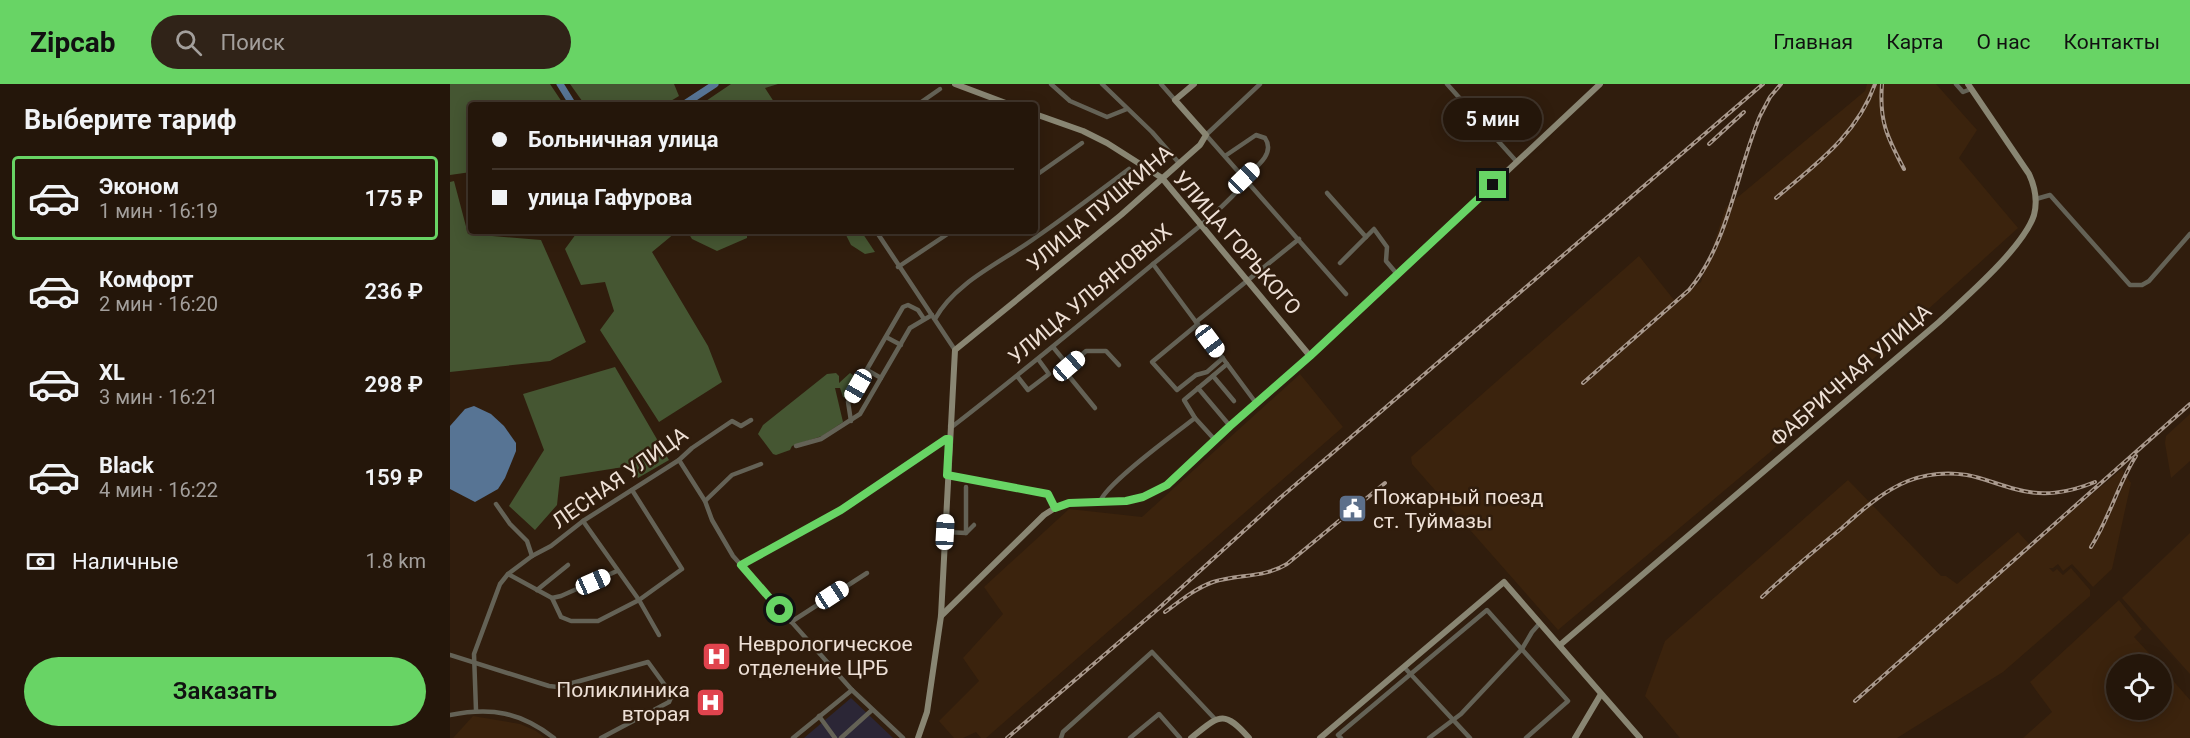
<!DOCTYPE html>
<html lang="ru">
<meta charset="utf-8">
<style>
:root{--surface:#24160a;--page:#302318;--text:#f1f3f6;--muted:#a39f9c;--line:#41352b;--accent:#68d465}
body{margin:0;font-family:Roboto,sans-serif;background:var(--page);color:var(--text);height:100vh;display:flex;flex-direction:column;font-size:22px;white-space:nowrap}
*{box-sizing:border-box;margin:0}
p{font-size:20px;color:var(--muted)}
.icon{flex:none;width:33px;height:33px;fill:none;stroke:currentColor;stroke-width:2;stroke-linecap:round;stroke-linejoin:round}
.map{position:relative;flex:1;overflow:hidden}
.side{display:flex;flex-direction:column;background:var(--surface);width:450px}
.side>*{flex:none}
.top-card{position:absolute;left:18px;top:18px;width:570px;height:132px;border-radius:6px;box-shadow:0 3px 15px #0003,0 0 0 2px var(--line);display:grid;align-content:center;height:132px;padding:0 24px;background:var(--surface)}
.buttons{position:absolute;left:1656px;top:570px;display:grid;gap:12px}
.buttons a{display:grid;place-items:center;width:66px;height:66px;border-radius:50%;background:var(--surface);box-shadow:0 3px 15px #0003,0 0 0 2px var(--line);font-size:30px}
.end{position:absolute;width:27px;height:27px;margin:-14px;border:8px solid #68d465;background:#111;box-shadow:0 0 0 3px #111}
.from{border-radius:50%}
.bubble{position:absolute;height:42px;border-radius:21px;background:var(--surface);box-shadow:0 3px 15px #0003,0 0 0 2px var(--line);font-size:20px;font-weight:600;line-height:42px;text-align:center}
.car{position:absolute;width:18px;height:36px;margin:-18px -9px;border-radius:8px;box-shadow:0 0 4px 2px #0007;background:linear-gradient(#fff 24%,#345 0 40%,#fff 0 76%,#345 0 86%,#fff 0)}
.top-card b{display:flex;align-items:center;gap:21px;height:57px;font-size:22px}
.top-card b+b{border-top:2px solid var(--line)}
.top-card i{width:15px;height:15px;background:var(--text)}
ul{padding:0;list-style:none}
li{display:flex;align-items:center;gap:18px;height:84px;margin:0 12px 9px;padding:0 12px;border:3px solid transparent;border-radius:6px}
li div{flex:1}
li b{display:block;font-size:22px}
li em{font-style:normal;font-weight:600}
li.current{border-color:var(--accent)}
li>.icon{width:54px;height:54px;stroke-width:1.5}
h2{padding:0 24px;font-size:27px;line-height:72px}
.pay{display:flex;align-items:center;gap:15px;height:66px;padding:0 24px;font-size:22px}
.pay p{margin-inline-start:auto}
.cta{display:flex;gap:12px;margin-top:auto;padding:12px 24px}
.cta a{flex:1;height:69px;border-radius:36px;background:var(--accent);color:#111;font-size:24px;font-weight:600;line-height:69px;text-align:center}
header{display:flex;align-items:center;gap:36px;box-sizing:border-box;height:84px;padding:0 30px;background:var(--accent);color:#111}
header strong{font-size:28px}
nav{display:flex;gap:33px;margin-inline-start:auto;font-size:21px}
.search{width:420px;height:54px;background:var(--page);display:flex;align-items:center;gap:15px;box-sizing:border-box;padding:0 21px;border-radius:33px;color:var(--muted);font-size:22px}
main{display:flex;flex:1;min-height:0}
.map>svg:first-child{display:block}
.commercial{fill:#2b2636}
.built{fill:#3b230d}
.forest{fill:#455632}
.water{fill:#577494}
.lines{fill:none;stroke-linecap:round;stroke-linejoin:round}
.river{stroke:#577494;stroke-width:7}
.street{stroke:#646256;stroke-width:4.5}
.secondary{stroke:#898673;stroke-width:6}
.rail-casing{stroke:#a9998d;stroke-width:4}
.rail{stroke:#301d0d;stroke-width:1.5;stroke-dasharray:4.5;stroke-linecap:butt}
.route{stroke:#68d465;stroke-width:8}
.labels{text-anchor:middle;stroke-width:5;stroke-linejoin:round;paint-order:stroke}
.street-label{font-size:21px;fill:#eee0d6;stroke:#301d0d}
.poi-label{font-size:21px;fill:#eee0d6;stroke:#301d0d;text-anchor:start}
</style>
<header>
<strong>Zipcab</strong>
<div class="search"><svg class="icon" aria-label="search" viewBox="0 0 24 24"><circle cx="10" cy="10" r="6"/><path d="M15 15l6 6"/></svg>Поиск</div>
<nav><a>Главная</a><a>Карта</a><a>О нас</a><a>Контакты</a></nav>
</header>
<main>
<section class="side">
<h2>Выберите тариф</h2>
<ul>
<li class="current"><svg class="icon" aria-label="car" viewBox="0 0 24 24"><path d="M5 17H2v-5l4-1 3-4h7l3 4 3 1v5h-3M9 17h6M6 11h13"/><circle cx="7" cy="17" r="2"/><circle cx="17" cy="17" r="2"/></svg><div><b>Эконом</b><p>1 мин · 16:19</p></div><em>175 ₽</em></li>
<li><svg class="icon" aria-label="car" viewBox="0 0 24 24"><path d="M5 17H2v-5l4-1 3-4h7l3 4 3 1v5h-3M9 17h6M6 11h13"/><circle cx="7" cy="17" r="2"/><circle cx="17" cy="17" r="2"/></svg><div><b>Комфорт</b><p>2 мин · 16:20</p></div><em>236 ₽</em></li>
<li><svg class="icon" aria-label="car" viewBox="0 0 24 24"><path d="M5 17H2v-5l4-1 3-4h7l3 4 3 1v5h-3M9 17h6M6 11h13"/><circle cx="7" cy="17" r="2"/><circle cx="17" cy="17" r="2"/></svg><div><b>XL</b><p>3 мин · 16:21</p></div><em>298 ₽</em></li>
<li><svg class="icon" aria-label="car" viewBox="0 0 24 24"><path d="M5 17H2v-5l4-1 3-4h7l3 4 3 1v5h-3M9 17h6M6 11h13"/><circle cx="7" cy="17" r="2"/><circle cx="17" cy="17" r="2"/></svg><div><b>Black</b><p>4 мин · 16:22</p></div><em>159 ₽</em></li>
</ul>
<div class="pay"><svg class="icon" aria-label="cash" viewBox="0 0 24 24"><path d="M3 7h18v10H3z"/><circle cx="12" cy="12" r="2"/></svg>Наличные<p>1.8 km</p></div>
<div class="cta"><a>Заказать</a></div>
</section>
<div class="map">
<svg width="1740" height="654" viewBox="0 0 1740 654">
<rect width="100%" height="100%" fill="#301d0d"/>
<!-- commercial -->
<polygon class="commercial" points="401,614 443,654 354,654"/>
<!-- built -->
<g class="built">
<polygon points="1417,0 1486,0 1527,46 1509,74 1568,144 1319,369 1108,546 962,380 961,373 1189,172 1224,216 1251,198 1276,123 1415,7"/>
<polygon points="850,290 893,343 536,654 531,654 526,648 513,654 504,654 489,637 529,597 513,574 553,530 534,503 619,425 692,433"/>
<polygon points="1740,330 1740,377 1721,394 1715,359 1716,352"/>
<polygon points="1672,385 1674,388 1664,415 1666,418 1677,393 1681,399 1662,485 1643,503 1622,480 1613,487 1608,480 1603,484 1599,484 1603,488 1607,485 1613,491 1621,484 1640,506 1640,512 1553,588 1447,654 1230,654 1195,612 1215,557 1398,396 1491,492 1496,492 1507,500 1568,448 1581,462"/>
<polygon points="1740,449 1740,590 1672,514"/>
<polygon points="1669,516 1692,545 1684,553 1709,580 1666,580 1666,626 1712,626 1712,584 1740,616 1740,654 1573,654 1602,628 1580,598"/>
<polygon points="23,632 70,640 86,647 95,654 3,654"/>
</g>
<!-- forest -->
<g class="forest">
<polygon points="0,0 100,0 114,21 21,21 21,88 0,91"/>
<polygon points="120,0 224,0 229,12 214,21 135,21"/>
<polygon points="281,0 328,0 315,4 326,21 250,21"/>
<polygon points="4,97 18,150 91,156 136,258 100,277 0,288 0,98"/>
<polygon points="125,147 224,147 225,149 202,168 258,262 272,298 209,338 150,246 164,227 155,198 131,201 115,165 126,150"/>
<polygon points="237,147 297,147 297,154 267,167 242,155"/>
<polygon points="394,147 411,147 425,168 415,170 401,161"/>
<polygon points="165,283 219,376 188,394 180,382 110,393 107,421 85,446 59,422 94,366 73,310"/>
<polygon points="386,289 389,292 389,299 400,289 409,295 397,315 393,313 390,304 385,304 393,338 372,352 342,362 340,366 326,371 323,370 308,350 313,341 377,290"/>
</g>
<!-- water -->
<polygon class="water" points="24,322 41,330 54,342 66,359 66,367 55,394 48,405 25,418 0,405 0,342 15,325"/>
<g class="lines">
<!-- river -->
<g class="river">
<polyline points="110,0 123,21"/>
<polyline points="233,21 265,0"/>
</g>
<!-- street -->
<g class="street">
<polyline points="601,0 620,17 657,33 677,25"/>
<polyline points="652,0 702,48 729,79"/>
<polyline points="711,0 725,16"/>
<polyline points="810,0 756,51 896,210"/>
<polyline points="997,0 1067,78"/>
<polyline points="1506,0 1513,8 1521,5"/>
<polyline points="467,21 490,5"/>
<path d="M775 72 806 51 815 54C826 70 805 84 794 94"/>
<polyline points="585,92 632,59"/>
<polyline points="877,109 916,153"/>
<polyline points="1586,115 1600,111 1680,201 1692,201 1699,197 1740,150"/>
<polyline points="426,147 505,266"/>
<polyline points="890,179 924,145 937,163 936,177 947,190"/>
<polyline points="703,180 806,319"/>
<polyline points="448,183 502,147"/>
<path d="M485 235C505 198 552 178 585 154 617 132 648 108 679 85"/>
<polyline points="746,238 849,155"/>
<polyline points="748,240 702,278 727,306 746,291 757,288 773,274"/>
<polyline points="436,253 451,261"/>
<polyline points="603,263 621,285 618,291 645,324"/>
<polyline points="619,282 636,267 656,267 669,281"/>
<polyline points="417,286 431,294"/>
<polyline points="567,292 578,306 599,290 588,275"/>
<polyline points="763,292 784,317"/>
<polyline points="748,304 780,342"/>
<polyline points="745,334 734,316 777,280"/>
<polyline points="401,337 398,318 453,223 458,221 468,226 474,235"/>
<path d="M500 342H503C569 291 633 238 697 185 728 159 771 128 796 97"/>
<polyline points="346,362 371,355 410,330 460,244 482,231"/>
<polyline points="229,376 255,417 262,436 283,472 402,606 453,654"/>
<polyline points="498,391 598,410 605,424"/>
<polyline points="255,417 282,391 311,380"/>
<path d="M650 418C655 400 727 348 745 334L765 356"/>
<polyline points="46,420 60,440 77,457 82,472"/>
<polyline points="133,437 189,516 209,551"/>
<polyline points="495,448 516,449 516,403"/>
<polyline points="516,449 524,441"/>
<polyline points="291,481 391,426 496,355 499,355"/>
<polyline points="58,490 102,514 111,533 121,537 148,537 189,516 232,485 182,406"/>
<polyline points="87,506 118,481"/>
<polyline points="102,514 111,512 167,487"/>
<polyline points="341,538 417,489"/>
<polyline points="0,571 99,602 108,603 198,578 222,611 219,618 151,654"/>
<polyline points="954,583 1020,654"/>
<polyline points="26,626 24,570 50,500 58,490 82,472 101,462 133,437 229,376 242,364 282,337 291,342 301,336"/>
<path d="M0 631C42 623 70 628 104 654"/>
<polyline points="369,632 385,654"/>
<polyline points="343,654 402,606"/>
<polyline points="391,654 422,626"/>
<polyline points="611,654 613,648 702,568 765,635"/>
<polyline points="680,654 709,630 730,654"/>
<polyline points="891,654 888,651 1037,526 1118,617 1076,654"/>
<polyline points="979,654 1011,630 1072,565 1082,548 1090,539"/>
</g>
<!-- secondary -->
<g class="secondary">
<polyline points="505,0 561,21"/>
<polyline points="585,30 633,47 657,59 712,94 860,272"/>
<polyline points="491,532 594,431 605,424 619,419 676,417 693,413 717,401 780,342 860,272 1150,0"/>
<path d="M1110 561 1489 238C1515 214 1574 163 1584 131 1588 116 1585 103 1579 90L1518 0"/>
<polyline points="468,654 477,628 491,532 505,266 671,131 750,61 756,51 725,16 744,0"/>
<path d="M741 654C769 632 773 624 799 654"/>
<polyline points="870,654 1054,498 1190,654"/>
<polyline points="1125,654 1151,610"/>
</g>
<defs>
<g id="rail">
<path d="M1432 0C1429 37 1437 53 1454 85"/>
<polyline points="1259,60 1294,28"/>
<path d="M1326 114C1366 80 1407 51 1425 0"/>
<path d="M1133 299 1239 206C1279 159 1286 89 1310 32L1320 13 1331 0"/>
<path d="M1641 463C1660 433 1668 400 1686 372"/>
<path d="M1312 513C1338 489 1365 466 1392 444 1412 426 1433 407 1458 397 1476 390 1498 388 1517 391 1533 394 1549 401 1565 405 1593 413 1618 409 1645 398"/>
<path d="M715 528C730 517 746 504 763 498 789 490 814 494 837 480L935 399"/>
<polyline points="1405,617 1740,320"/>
<polyline points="557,654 708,525 830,414 1313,0"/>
</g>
</defs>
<!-- rail casing -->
<use href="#rail" class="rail-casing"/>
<!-- rail -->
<use href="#rail" class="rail"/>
</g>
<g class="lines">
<!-- route -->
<polyline class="route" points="330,526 291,481 391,426 496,355 499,355 497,391 598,410 605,424 619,419 676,417 693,413 717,401 780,342 860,272 1043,101"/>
</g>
<!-- icons -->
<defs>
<symbol id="civic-square" viewBox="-11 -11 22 22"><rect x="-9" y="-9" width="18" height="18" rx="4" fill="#5c6f8a" stroke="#301d0d"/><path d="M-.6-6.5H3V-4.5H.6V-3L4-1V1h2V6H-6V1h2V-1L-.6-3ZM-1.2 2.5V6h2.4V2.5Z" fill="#fff"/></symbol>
<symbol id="hospital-square" viewBox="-11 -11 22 22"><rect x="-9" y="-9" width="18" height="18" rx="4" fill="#e0444e" stroke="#301d0d"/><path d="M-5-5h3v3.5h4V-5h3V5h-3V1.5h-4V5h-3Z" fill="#fff"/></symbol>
</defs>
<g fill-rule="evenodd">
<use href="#civic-square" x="886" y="408" width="33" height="33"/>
<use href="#hospital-square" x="250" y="556" width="33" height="33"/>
<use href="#hospital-square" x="244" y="602" width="33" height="33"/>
</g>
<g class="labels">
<!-- street labels -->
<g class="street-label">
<text transform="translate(650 124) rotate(-40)" y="7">УЛИЦА ПУШКИНА</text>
<text transform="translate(787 159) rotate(49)" y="7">УЛИЦА ГОРЬКОГО</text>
<text transform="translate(640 210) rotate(-40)" y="7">УЛИЦА УЛЬЯНОВЫХ</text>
<text transform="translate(1401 291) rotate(-41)" y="7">ФАБРИЧНАЯ УЛИЦА</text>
<text transform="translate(170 394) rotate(-35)" y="7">ЛЕСНАЯ УЛИЦА</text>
</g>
<!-- poi labels -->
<g class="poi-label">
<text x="923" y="420">Пожарный поезд<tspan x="923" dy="24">ст. Туймазы</tspan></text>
<text x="288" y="567">Неврологическое<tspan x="288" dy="24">отделение ЦРБ</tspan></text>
<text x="240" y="613" text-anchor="end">Поликлиника<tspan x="240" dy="24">вторая</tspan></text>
</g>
</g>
</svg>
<div class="buttons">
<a><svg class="icon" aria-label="locate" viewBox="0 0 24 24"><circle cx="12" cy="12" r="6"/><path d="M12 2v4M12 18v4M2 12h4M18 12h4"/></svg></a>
</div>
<i class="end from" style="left:330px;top:526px"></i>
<i class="end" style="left:1043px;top:101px"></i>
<div class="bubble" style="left:993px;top:14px;width:99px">5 мин</div>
<i class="car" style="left:794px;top:94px;rotate:46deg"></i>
<i class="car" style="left:760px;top:257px;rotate:143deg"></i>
<i class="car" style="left:619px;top:282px;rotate:49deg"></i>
<i class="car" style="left:408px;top:302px;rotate:210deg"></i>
<i class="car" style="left:495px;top:448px;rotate:3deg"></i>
<i class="car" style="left:143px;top:498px;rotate:66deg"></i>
<i class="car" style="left:382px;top:511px;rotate:57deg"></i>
<div class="top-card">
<b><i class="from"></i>Больничная улица</b>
<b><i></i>улица Гафурова</b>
</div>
</div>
</main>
